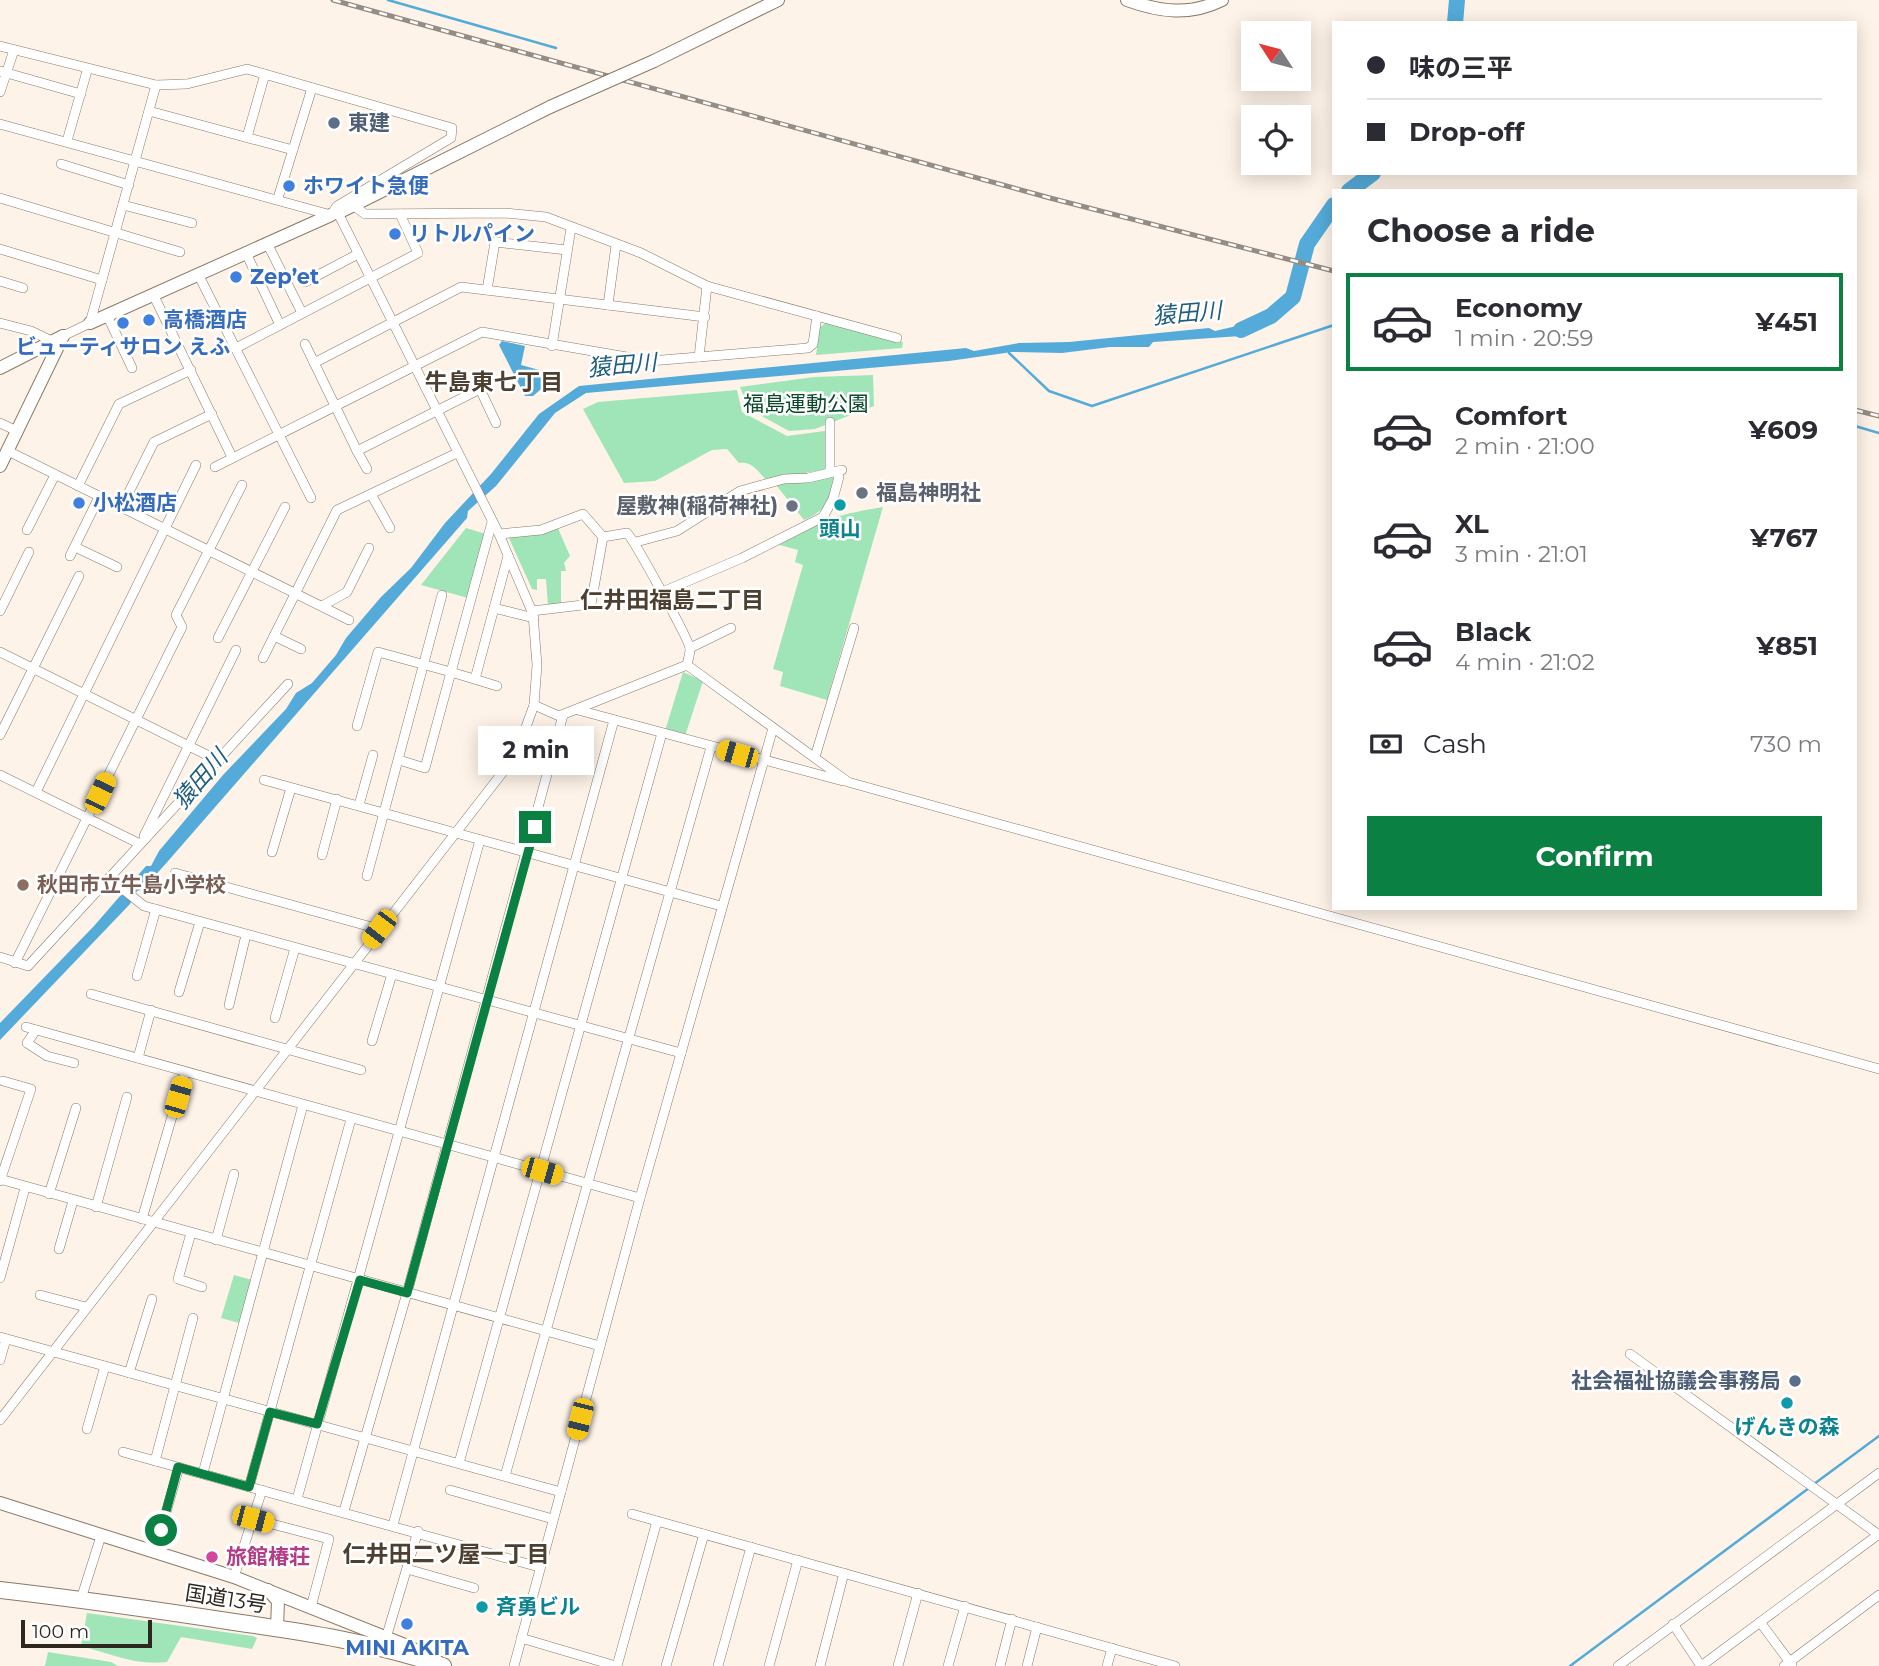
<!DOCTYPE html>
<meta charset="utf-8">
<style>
:root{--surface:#fff;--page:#f7f7f7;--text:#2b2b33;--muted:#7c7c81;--line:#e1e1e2;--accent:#0b8043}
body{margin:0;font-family:Montserrat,"Noto Sans JP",sans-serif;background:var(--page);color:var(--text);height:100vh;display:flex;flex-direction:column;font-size:26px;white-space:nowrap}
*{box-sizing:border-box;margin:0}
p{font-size:23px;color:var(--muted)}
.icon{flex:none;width:38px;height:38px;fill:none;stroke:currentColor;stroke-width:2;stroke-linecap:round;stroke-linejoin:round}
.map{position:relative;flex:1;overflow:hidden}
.side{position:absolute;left:1332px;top:189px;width:525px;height:721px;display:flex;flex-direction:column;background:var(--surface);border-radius:0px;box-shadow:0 4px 18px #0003}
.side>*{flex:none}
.guide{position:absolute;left:1332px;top:21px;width:525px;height:154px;border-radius:0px;box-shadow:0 4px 18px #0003;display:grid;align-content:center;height:154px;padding:0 35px;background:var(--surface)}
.needle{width:46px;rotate:306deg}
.buttons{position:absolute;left:1241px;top:21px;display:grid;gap:14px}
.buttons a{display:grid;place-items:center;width:70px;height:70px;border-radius:0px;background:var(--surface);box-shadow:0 4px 18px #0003;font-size:35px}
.scale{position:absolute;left:21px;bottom:18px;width:131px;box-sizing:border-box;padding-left:7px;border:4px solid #2e2720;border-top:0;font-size:19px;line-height:24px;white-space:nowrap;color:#2e2720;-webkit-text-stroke:5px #fff;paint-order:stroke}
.end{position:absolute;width:32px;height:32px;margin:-16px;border:9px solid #0b8043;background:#fff;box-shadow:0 0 0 4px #fff}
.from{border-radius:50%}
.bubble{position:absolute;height:49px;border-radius:0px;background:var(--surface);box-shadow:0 4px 18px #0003;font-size:23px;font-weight:700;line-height:49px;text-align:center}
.car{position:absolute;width:21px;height:42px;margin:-21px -10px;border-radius:9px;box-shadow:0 0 5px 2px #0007;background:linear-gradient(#f5c518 24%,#345 0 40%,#f5c518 0 76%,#345 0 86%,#f5c518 0)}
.guide b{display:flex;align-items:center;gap:24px;height:66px;font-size:26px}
.guide b+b{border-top:2px solid var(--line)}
.guide i{width:18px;height:18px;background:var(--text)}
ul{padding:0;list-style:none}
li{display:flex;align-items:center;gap:21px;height:98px;margin:0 14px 10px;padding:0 21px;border:4px solid transparent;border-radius:0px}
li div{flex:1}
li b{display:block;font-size:26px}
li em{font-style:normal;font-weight:700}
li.selected{border-color:var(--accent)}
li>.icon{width:63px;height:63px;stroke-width:1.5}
h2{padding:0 35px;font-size:32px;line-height:84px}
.pay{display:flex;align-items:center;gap:18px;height:77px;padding:0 35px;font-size:26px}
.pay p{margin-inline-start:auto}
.primary-button{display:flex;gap:14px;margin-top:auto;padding:14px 35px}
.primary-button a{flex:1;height:80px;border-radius:0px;background:var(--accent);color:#fff;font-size:28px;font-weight:700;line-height:80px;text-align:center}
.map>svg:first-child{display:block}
.green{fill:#a0e5b8}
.water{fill:#54abd9}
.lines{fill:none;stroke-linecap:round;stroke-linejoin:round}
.stream{stroke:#54abd9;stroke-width:2.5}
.river{stroke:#54abd9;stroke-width:16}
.street-casing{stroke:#897968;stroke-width:10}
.secondary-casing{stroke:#897968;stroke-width:14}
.highway-casing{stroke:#897968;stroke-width:18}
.street{stroke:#fff;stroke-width:9}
.secondary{stroke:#fff;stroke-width:12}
.highway{stroke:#fff;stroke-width:16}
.rail-casing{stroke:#958c83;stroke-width:5}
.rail{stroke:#fff;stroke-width:2.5;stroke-dasharray:8;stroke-linecap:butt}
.secondary-bridge-casing{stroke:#897968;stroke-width:14;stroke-linecap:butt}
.secondary-bridge{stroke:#fff;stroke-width:12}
.route{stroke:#0b8043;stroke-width:9}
.service-dot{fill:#5c6f8a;stroke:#fff;stroke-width:2.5}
.shop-dot{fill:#3f7fe0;stroke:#fff;stroke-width:2.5}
.worship-dot{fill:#6b7280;stroke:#fff;stroke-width:2.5}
.culture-dot{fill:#0f9aa8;stroke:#fff;stroke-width:2.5}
.education-dot{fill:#8d6e63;stroke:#fff;stroke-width:2.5}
.hotel-dot{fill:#d1479c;stroke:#fff;stroke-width:2.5}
.labels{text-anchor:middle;stroke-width:5;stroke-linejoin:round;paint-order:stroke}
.service-label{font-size:21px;font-weight:bold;fill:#4e5e75;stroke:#fff;text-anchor:start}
.shop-label{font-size:21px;font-weight:bold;fill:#366cbe;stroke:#fff;text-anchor:start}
.park-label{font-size:21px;fill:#094929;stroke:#fff}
.worship-label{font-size:21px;font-weight:bold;fill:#5b616d;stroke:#fff;text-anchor:start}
.culture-label{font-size:21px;font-weight:bold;fill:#0d838f;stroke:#fff}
.education-label{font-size:21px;font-weight:bold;fill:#785e54;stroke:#fff;text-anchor:start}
.hotel-label{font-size:21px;font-weight:bold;fill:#b23c85;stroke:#fff;text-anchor:start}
.street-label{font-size:21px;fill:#2e2720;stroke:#fff}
.water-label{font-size:23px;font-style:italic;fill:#1e5e7e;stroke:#fff}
.neighbourhood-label{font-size:23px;font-weight:bold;fill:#4e4031;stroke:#fff}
</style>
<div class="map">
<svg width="1879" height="1666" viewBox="0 0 1879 1666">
<rect width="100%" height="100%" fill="#fef3e8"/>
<!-- green -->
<g class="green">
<polygon points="827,322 903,342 902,348 816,355 820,327"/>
<polygon points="873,375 874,406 815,429 789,431 749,409 740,387 814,377"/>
<path d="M737 390 742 412 787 436 825 431 827 469 766 480C758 471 752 461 739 463L727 449 712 450 655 481 624 483 583 409 598 402Z"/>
<path d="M833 476C840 497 821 513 804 520L776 485Z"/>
<path d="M883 507 827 700 780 686 783 672 773 669 803 565 795 562 798 550 776 544C813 521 841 514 883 507Z"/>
<polygon points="557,526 570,556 564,563 566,571 561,571 561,604 548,606 546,579 537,579 537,590 532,589 508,536"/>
<polygon points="466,528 486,534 468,598 421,585"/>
<polygon points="683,672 703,681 685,736 665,731"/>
<polygon points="234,1275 252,1280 239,1323 221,1318"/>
<path d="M87 1613 253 1636 257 1638 252 1649 181 1637 167 1662C137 1666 111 1654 81 1646Z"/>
<polygon points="48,1652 111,1662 118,1666 45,1666"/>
</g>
<!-- water -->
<g class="water">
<polygon points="1270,315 1241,336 1153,342 1149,347 1110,347 1062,353 1012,352 949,361 586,393 555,413 496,486 468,511 467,518 169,860 143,889 137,891 130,904 0,1040 0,1023 94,926 146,866 151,866 159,851 223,775 286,709 296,693 312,683 336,655 346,638 381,597 411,568 445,523 491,474 539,414 579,386 966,348 974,351 1019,343 1069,342 1209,328 1215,331 1254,322"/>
<polygon points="502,341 525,346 521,365 554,374 554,378 533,396 525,396 499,345"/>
</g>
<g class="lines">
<!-- stream -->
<g class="stream">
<polyline points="388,0 556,48"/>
<polyline points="1009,353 1049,391 1092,406 1334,325"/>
<polyline points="1855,426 1879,433"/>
<polyline points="1814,1484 1879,1436"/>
<polyline points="1570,1666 1809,1488"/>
</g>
<!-- river -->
<g class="river">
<polyline points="1455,23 1457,0"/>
<polyline points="1349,191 1373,173"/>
<polyline points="1241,330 1271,316 1293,297 1307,244 1334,205"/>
</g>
<defs>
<g id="street">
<polyline points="0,46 156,85 187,84 247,69 452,128 451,138 337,206 331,215"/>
<polyline points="0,71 81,94"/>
<polyline points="0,92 14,50"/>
<polyline points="149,111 293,150"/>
<polyline points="0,124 331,215 338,213 499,534 533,614 537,665 534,705 519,746 506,768 0,1420"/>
<polyline points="247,137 265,74"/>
<polyline points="67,141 87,71"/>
<polyline points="61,164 129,185"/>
<polyline points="0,198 180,252"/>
<polyline points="278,198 312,88"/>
<polyline points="123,205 192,223"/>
<polyline points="354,206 365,214 505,213 546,217 641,253 707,286 897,338"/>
<polyline points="267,243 302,313"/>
<polyline points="0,249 102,280"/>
<polyline points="246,253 280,325"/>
<polyline points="198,274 311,498"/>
<polyline points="0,281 23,288"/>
<polyline points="305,282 358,254"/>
<polyline points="487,290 495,242 567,250"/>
<polyline points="153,294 232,457"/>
<polyline points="608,305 616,245"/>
<polyline points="107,315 132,368"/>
<polyline points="0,323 31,331 52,341"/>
<polyline points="63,336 90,323 156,85"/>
<polyline points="305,344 357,451 480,389 496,423"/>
<polyline points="552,346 571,228"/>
<polyline points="236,348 418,253 400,214"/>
<polyline points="699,357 707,286"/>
<polyline points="314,363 461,287 705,317"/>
<polyline points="830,422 830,472"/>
<polyline points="0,423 17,431"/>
<polyline points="8,451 349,620"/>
<polyline points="357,451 367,469"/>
<polyline points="215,467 482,332 650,361 808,348 813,344 817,316"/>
<polyline points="78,486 119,404 191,370"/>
<polyline points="371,494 390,528"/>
<polyline points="121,508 154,442 212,414"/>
<polyline points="27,530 55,475"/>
<path d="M499 534 541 530 583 514 603 537 627 533C634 540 690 641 690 649 690 654 688 660 687 665"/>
<polyline points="636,542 677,531 740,491 784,479 808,478 842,470"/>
<polyline points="75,547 117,567"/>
<polyline points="70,556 99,497"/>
<polyline points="660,593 742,558 823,517 833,499 839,477 837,472"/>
<polyline points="322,606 347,592 369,548"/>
<polyline points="494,608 534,618"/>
<polyline points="0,611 29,552"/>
<polyline points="532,611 591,604 603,537"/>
<polyline points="274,636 301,649"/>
<polyline points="218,638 285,507"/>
<polyline points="690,648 731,628"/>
<polyline points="0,652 219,761"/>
<polyline points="263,658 337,510 457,453"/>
<polyline points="475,679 508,556"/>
<polyline points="534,705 559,716 687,665 848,782 1879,1069"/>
<polyline points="578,710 843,781"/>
<polyline points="357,726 378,652 451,672 492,522"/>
<polyline points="0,735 79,576"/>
<polyline points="815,757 854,628"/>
<polyline points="399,760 425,768 451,672 497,686"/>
<polyline points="0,775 140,844"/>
<polyline points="264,780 721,906"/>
<polyline points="36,792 196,465"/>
<polyline points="359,805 373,755"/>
<polyline points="144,836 236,650"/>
<polyline points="272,852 291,788"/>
<polyline points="322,855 337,799"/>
<polyline points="175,873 379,929"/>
<polyline points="367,876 442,595"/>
<polyline points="109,878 144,906 681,1053"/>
<polyline points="0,957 28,966 288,684"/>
<polyline points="15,963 182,627 176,615 242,485"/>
<polyline points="137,976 156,909"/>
<polyline points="179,992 200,922"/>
<polyline points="91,994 361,1070"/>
<polyline points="229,1005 246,935"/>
<polyline points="275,1018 295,948"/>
<polyline points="26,1027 640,1198"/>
<polyline points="36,1030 27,1043 47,1056 74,1063"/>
<polyline points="372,1041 392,974"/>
<polyline points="138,1058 151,1010"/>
<polyline points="0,1179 600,1346"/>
<polyline points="0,1181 31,1089 3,1081"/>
<polyline points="49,1194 76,1108"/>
<polyline points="96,1207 127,1097"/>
<polyline points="142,1219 185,1072"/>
<polyline points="191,1233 178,1279 202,1287"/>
<polyline points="216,1240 234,1174"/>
<polyline points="59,1249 73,1201"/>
<polyline points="0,1278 25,1188"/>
<polyline points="40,1295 86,1307"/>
<polyline points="0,1337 561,1492"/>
<polyline points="1630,1354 1879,1535"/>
<polyline points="0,1360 6,1339"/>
<polyline points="129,1373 152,1299"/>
<polyline points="87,1429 105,1366"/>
<polyline points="123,1452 539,1567"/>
<polyline points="155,1461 193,1318"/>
<polyline points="459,1463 662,733"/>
<polyline points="203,1473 303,1105"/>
<polyline points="505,1476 711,747"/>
<polyline points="249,1487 351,1119"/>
<polyline points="450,1490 553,1519"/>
<polyline points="297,1499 480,840"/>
<polyline points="344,1511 407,1293 563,715"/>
<polyline points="632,1514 1175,1666"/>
<polyline points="253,1519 329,1539 311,1607"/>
<polyline points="393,1525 614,720"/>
<polyline points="155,1551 179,1467"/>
<polyline points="407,1569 474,1588"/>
<polyline points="234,1577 262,1490"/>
<polyline points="81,1599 101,1536"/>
<polyline points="1760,1622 1792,1665"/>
<polyline points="1673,1624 1701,1666 1879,1534"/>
<polyline points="386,1638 418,1531"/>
<polyline points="521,1638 616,1666"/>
<polyline points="514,1666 640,1198 773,728"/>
<polyline points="617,1666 657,1521"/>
<polyline points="666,1666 704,1534"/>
<polyline points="718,1666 751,1547"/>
<polyline points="769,1666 798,1560"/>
<polyline points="820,1666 844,1573"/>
<polyline points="898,1666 918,1593"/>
<polyline points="948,1666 965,1606"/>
<polyline points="1000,1666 1012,1619"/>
<polyline points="1027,1666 1037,1627"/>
<polyline points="1107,1666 1112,1648"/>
<polyline points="1618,1666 1879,1473"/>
<polyline points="1784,1666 1879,1595"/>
</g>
<g id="secondary">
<path d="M1127 0C1160 12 1190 16 1222 0"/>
<polyline points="654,61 778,0"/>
<polyline points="338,213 550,107"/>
<polyline points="90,323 331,215"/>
<polyline points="0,368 63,336"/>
<polyline points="0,466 63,336"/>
<polyline points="0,1503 234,1577 410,1647 423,1656"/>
<polyline points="268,1590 278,1601 277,1628"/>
</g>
<path id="highway" d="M0 1590C78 1599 156 1610 234 1622 304 1632 376 1643 443 1666"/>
</defs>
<!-- street casing -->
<use href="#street" class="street-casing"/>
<!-- secondary casing -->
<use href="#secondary" class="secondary-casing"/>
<!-- highway casing -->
<use href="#highway" class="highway-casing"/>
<!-- street -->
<use href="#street" class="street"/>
<!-- secondary -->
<use href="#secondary" class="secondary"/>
<!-- highway -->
<use href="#highway" class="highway"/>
<defs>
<g id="rail">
<polyline points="333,0 1050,198 1334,271"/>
<polyline points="1855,410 1879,416"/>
</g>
</defs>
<!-- rail casing -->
<use href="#rail" class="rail-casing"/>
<!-- rail -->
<use href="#rail" class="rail"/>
<defs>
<polyline id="secondary-bridge" points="550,107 654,61"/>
</defs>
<!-- secondary-bridge casing -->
<use href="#secondary-bridge" class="secondary-bridge-casing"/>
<!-- secondary-bridge -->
<use href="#secondary-bridge" class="secondary-bridge"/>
</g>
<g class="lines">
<!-- route -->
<polyline class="route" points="161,1530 178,1467 249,1487 270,1412 317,1424 360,1280 407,1293 535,827"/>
</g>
<!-- markers -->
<g class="service-dot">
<circle cx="334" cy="123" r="7"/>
<circle cx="1795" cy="1381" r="7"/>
</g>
<g class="shop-dot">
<circle cx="289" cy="186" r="7"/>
<circle cx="395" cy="234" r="7"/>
<circle cx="236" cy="277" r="7"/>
<circle cx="149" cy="320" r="7"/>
<circle cx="123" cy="323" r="7"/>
<circle cx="79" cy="503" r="7"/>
<circle cx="407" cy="1624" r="7"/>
</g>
<g class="worship-dot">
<circle cx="862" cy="493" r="7"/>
<circle cx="792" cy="506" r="7"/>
</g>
<g class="culture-dot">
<circle cx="840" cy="505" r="7"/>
<circle cx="1787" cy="1403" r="7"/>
<circle cx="482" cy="1607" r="7"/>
</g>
<circle class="education-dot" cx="23" cy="885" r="7"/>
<circle class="hotel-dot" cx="212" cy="1557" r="7"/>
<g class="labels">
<!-- service labels -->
<g class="service-label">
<text x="348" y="130">東建</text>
<text x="1781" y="1388" text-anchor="end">社会福祉協議会事務局</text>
</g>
<!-- shop labels -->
<g class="shop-label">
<text x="303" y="193">ホワイト急便</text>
<text x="409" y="241">リトルパイン</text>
<text x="250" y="284">Zep’et</text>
<text x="163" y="327">高橋酒店</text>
<text x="123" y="354" text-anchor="middle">ビューティサロン えふ</text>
<text x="93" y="510">小松酒店</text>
<text x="407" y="1655" text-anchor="middle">MINI AKITA</text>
</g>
<!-- park labels -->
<g class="park-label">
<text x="806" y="411">福島運動公園</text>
</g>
<!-- worship labels -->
<g class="worship-label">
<text x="876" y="500">福島神明社</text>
<text x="778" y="513" text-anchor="end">屋敷神(稲荷神社)</text>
</g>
<!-- culture labels -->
<g class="culture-label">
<text x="840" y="536">頭山</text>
<text x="1787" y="1434">げんきの森</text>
<text x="496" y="1614" text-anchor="start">斉勇ビル</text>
</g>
<!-- education labels -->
<g class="education-label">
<text x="37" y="892">秋田市立牛島小学校</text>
</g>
<!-- hotel labels -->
<g class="hotel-label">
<text x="226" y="1564">旅館椿荘</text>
</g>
<!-- street labels -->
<g class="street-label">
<text transform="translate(226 1599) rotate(9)" y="7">国道13号</text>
</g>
<!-- water labels -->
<g class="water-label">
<text transform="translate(1187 313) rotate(-5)" y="8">猿田川</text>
<text transform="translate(622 365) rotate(-5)" y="8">猿田川</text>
<text transform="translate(200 779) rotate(-49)" y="8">猿田川</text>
</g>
<!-- neighbourhood labels -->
<g class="neighbourhood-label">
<text x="494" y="390">牛島東七丁目</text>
<text x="672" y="608">仁井田福島二丁目</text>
<text x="446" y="1562">仁井田二ツ屋一丁目</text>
</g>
</g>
</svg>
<div class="buttons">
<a><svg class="needle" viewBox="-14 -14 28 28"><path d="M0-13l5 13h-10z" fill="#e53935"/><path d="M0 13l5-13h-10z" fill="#7c7c81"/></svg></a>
<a><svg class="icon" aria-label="locate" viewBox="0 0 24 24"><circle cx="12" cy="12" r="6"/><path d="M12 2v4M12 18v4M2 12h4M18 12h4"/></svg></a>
</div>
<div class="scale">100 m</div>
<i class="end from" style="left:161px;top:1530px"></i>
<i class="end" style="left:535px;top:827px"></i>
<div class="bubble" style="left:478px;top:726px;width:116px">2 min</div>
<i class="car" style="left:737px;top:754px;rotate:286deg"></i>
<i class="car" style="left:100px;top:793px;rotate:25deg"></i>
<i class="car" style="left:379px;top:929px;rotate:217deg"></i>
<i class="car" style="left:178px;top:1097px;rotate:16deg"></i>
<i class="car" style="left:542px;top:1171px;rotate:106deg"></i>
<i class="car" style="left:580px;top:1419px;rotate:194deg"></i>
<i class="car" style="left:253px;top:1519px;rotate:105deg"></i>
<div class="guide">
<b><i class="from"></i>味の三平</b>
<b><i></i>Drop-off</b>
</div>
<section class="side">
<h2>Choose a ride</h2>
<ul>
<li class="selected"><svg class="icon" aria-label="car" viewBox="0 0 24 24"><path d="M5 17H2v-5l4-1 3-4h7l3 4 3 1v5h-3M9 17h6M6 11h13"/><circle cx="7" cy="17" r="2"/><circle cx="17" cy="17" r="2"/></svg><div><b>Economy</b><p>1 min · 20:59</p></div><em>¥451</em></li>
<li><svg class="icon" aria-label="car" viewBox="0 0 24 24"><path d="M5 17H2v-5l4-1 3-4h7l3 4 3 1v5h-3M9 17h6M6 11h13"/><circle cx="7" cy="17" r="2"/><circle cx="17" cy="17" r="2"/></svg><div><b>Comfort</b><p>2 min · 21:00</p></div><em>¥609</em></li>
<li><svg class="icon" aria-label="car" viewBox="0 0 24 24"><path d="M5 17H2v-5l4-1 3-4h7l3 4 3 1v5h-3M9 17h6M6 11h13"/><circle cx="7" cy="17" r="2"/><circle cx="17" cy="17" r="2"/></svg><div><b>XL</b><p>3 min · 21:01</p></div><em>¥767</em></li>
<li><svg class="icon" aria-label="car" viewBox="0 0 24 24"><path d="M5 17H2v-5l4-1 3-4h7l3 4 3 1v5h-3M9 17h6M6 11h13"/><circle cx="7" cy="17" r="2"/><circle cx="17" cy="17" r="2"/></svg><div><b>Black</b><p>4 min · 21:02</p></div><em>¥851</em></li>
</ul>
<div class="pay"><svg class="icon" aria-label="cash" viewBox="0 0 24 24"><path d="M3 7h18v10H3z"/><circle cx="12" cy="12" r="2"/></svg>Cash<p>730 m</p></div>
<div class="primary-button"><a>Confirm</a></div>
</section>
</div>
